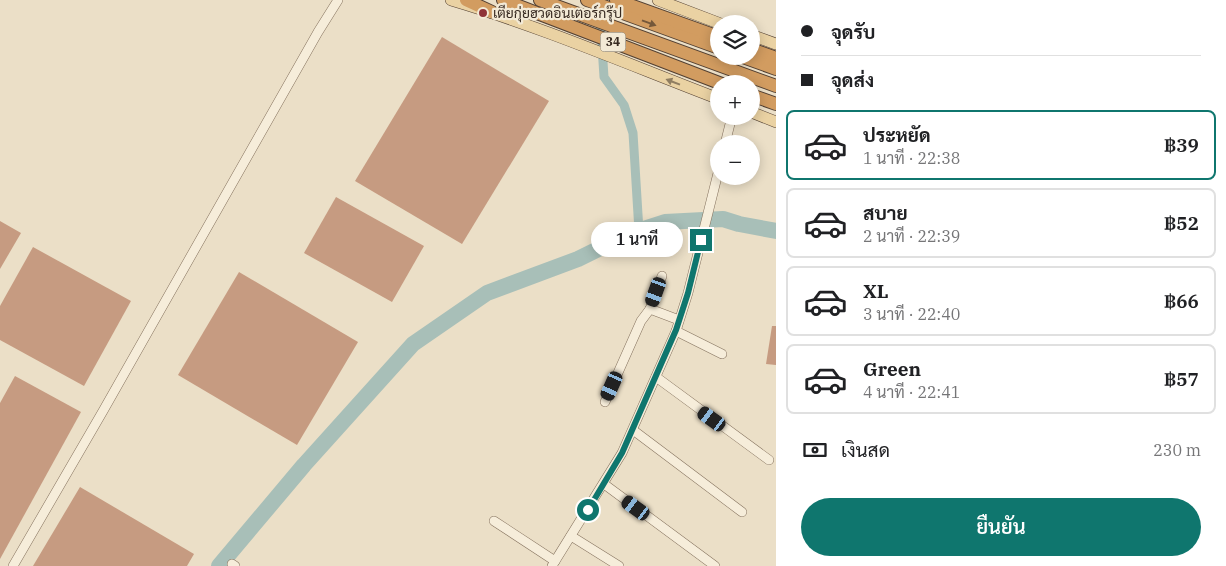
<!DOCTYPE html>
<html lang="th">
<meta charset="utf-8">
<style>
:root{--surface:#fff;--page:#f6f6f6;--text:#202124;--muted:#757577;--line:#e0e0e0;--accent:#0f766e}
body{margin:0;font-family:"IBM Plex Serif",Sarabun,serif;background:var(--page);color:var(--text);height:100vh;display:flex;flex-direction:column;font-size:19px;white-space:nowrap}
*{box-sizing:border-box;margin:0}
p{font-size:16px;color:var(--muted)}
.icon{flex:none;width:28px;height:28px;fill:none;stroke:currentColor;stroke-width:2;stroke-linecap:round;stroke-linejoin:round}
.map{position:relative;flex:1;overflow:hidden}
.side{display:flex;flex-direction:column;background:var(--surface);width:450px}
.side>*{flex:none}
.hud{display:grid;align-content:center;height:110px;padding:0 25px;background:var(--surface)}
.buttons{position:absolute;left:710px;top:15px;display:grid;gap:10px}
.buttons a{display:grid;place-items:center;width:50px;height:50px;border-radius:50%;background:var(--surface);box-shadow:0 2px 12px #0003;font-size:25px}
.end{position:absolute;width:22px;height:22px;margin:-11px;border:6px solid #0f766e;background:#fff;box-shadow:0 0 0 2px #fff}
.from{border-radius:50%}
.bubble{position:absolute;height:35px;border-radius:18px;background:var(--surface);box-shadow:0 2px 12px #0003;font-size:16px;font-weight:600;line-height:35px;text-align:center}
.car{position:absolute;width:15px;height:30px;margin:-15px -8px;border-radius:6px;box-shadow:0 0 4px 1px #0007;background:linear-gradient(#222 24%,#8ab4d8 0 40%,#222 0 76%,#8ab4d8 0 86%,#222 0)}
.hud b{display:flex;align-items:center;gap:18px;height:48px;font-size:19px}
.hud b+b{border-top:1px solid var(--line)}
.hud i{width:12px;height:12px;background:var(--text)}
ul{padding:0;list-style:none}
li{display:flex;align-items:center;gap:15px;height:70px;margin:0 10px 8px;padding:0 15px;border:2px solid var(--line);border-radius:8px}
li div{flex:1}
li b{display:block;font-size:19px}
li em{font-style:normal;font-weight:600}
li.on{border-color:var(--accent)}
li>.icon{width:45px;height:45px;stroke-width:1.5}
.pay{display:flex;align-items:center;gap:12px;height:55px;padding:0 25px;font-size:19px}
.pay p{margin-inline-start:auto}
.action{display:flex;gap:10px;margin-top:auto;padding:10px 25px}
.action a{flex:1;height:58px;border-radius:30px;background:var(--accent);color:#fff;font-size:20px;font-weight:600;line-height:58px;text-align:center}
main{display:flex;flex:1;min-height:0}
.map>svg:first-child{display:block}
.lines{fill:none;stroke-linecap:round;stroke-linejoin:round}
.canal{stroke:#a8bfb8;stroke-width:9}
.river{stroke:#a8bfb8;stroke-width:16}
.building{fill:#c69b81}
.minor-casing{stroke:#85725e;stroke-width:10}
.major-casing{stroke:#534032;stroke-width:12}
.highway-casing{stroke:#534032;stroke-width:14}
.minor{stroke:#f6edda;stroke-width:9}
.major{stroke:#ead2a3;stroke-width:11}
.highway{stroke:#d29c60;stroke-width:12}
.oneway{fill:#75583a}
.oneway2{fill:#907e62}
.route{stroke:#0f766e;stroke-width:6}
.poi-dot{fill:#8f3337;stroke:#f3ead6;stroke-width:2}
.labels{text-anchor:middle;stroke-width:4.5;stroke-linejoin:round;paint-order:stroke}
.shield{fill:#f3ead6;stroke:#6f6457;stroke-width:1}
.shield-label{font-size:12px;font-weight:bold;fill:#372a21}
.poi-label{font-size:14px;fill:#372a21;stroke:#f3ead6;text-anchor:start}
</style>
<main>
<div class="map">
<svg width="776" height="566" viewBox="0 0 776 566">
<rect width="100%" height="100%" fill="#ebdfc7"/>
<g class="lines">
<!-- canal -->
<polyline class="canal" points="599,0 604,77 624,105 633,133 639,231"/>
<!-- river -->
<polyline class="river" points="219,566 304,465 413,344 487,293 578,259 631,233 665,222 723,219 739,224 776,231"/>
</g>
<!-- building -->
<g class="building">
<polygon points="442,37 549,101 462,244 355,181"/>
<polygon points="336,197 424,246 392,302 304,253"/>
<polygon points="0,221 21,233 0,269"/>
<polygon points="33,247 131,301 84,386 0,340 0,306"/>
<polygon points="239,272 358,342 297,445 178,375"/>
<polygon points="772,326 776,326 776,365 766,364"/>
<polygon points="15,376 81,412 0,559 0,403"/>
<polygon points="80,487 194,554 187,566 33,566"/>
</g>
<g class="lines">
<defs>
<g id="minor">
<polyline points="725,144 732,116"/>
<polyline points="650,309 662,276"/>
<polyline points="676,331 722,354"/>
<polyline points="656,377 769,460"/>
<polyline points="605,402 641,321 650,309 679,320"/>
<polyline points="633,430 742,512"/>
<polyline points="604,484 715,566"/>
<polyline points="494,521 555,561"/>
<polyline points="571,536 619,566"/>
<polyline points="232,564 235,566"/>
<polyline points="13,566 103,411 318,32 338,0"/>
<polyline points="552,566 622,453 676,331 688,293 719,169"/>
</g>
<g id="major">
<path d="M451 0C542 27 630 65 719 99"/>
<polyline points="658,0 721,24"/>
<polyline points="751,35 776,44"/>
<polyline points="751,112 776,122"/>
</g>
<g id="highway">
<polyline points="466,0 492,12"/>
<polyline points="503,0 722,84"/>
<polyline points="540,0 776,86"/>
<polyline points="587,0 719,48"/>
<polyline points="616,0 719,37"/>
<polyline points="751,49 776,58"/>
<polyline points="740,56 776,69"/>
<polyline points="751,95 776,104"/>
</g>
</defs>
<!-- minor casing -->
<use href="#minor" class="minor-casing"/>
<!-- major casing -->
<use href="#major" class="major-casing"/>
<!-- highway casing -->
<use href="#highway" class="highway-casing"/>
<!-- minor -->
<use href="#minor" class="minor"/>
<!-- major -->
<use href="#major" class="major"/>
<!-- highway -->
<use href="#highway" class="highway"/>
</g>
<!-- one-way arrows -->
<defs><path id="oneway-solid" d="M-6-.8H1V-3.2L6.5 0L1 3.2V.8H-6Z" transform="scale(1.25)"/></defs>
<use class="oneway" href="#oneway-solid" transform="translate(649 23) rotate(20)"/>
<use class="oneway2" href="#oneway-solid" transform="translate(673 82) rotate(-159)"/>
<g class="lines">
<!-- route -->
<polyline class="route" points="588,510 622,453 676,330 688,293 701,240"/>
</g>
<!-- markers -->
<circle class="poi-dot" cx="483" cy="13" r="5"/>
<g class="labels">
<!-- shield labels -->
<rect class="shield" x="600.5" y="32.5" width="25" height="19" rx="4"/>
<g class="shield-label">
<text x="613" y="46">34</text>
</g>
<!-- poi labels -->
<g class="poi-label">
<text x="493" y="18">เตียกุ่ยฮวดอินเตอร์กรุ๊ป</text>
</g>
</g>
</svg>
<div class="buttons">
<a><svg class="icon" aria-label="layers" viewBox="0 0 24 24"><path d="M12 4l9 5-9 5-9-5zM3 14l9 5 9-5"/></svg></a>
<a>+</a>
<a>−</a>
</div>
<i class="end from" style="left:588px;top:510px"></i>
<i class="end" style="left:701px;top:240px"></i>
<div class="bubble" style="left:591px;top:222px;width:92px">1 นาที</div>
<i class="car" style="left:656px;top:292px;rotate:200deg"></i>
<i class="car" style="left:612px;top:386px;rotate:204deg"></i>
<i class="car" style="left:712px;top:419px;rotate:306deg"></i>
<i class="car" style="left:636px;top:508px;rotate:306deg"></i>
</div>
<section class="side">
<div class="hud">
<b><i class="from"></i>จุดรับ</b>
<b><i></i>จุดส่ง</b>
</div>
<ul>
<li class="on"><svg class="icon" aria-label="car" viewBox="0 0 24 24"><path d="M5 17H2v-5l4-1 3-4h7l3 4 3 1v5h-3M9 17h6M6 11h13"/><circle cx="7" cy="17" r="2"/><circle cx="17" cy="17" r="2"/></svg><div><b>ประหยัด</b><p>1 นาที · 22:38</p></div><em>฿39</em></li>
<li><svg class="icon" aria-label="car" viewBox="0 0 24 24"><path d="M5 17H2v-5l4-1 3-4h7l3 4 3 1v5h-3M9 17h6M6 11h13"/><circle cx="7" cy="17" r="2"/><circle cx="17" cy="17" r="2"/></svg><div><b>สบาย</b><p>2 นาที · 22:39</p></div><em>฿52</em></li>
<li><svg class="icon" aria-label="car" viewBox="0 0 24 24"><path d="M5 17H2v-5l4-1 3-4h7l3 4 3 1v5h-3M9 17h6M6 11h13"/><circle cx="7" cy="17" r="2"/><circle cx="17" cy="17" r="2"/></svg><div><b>XL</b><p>3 นาที · 22:40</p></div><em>฿66</em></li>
<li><svg class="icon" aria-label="car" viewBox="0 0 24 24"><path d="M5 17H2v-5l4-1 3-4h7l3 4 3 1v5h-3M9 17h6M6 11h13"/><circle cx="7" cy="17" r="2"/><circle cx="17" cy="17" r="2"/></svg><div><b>Green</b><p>4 นาที · 22:41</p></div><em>฿57</em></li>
</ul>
<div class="pay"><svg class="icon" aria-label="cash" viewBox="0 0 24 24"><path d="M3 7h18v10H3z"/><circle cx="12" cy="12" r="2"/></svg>เงินสด<p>230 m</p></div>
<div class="action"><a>ยืนยัน</a></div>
</section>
</main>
